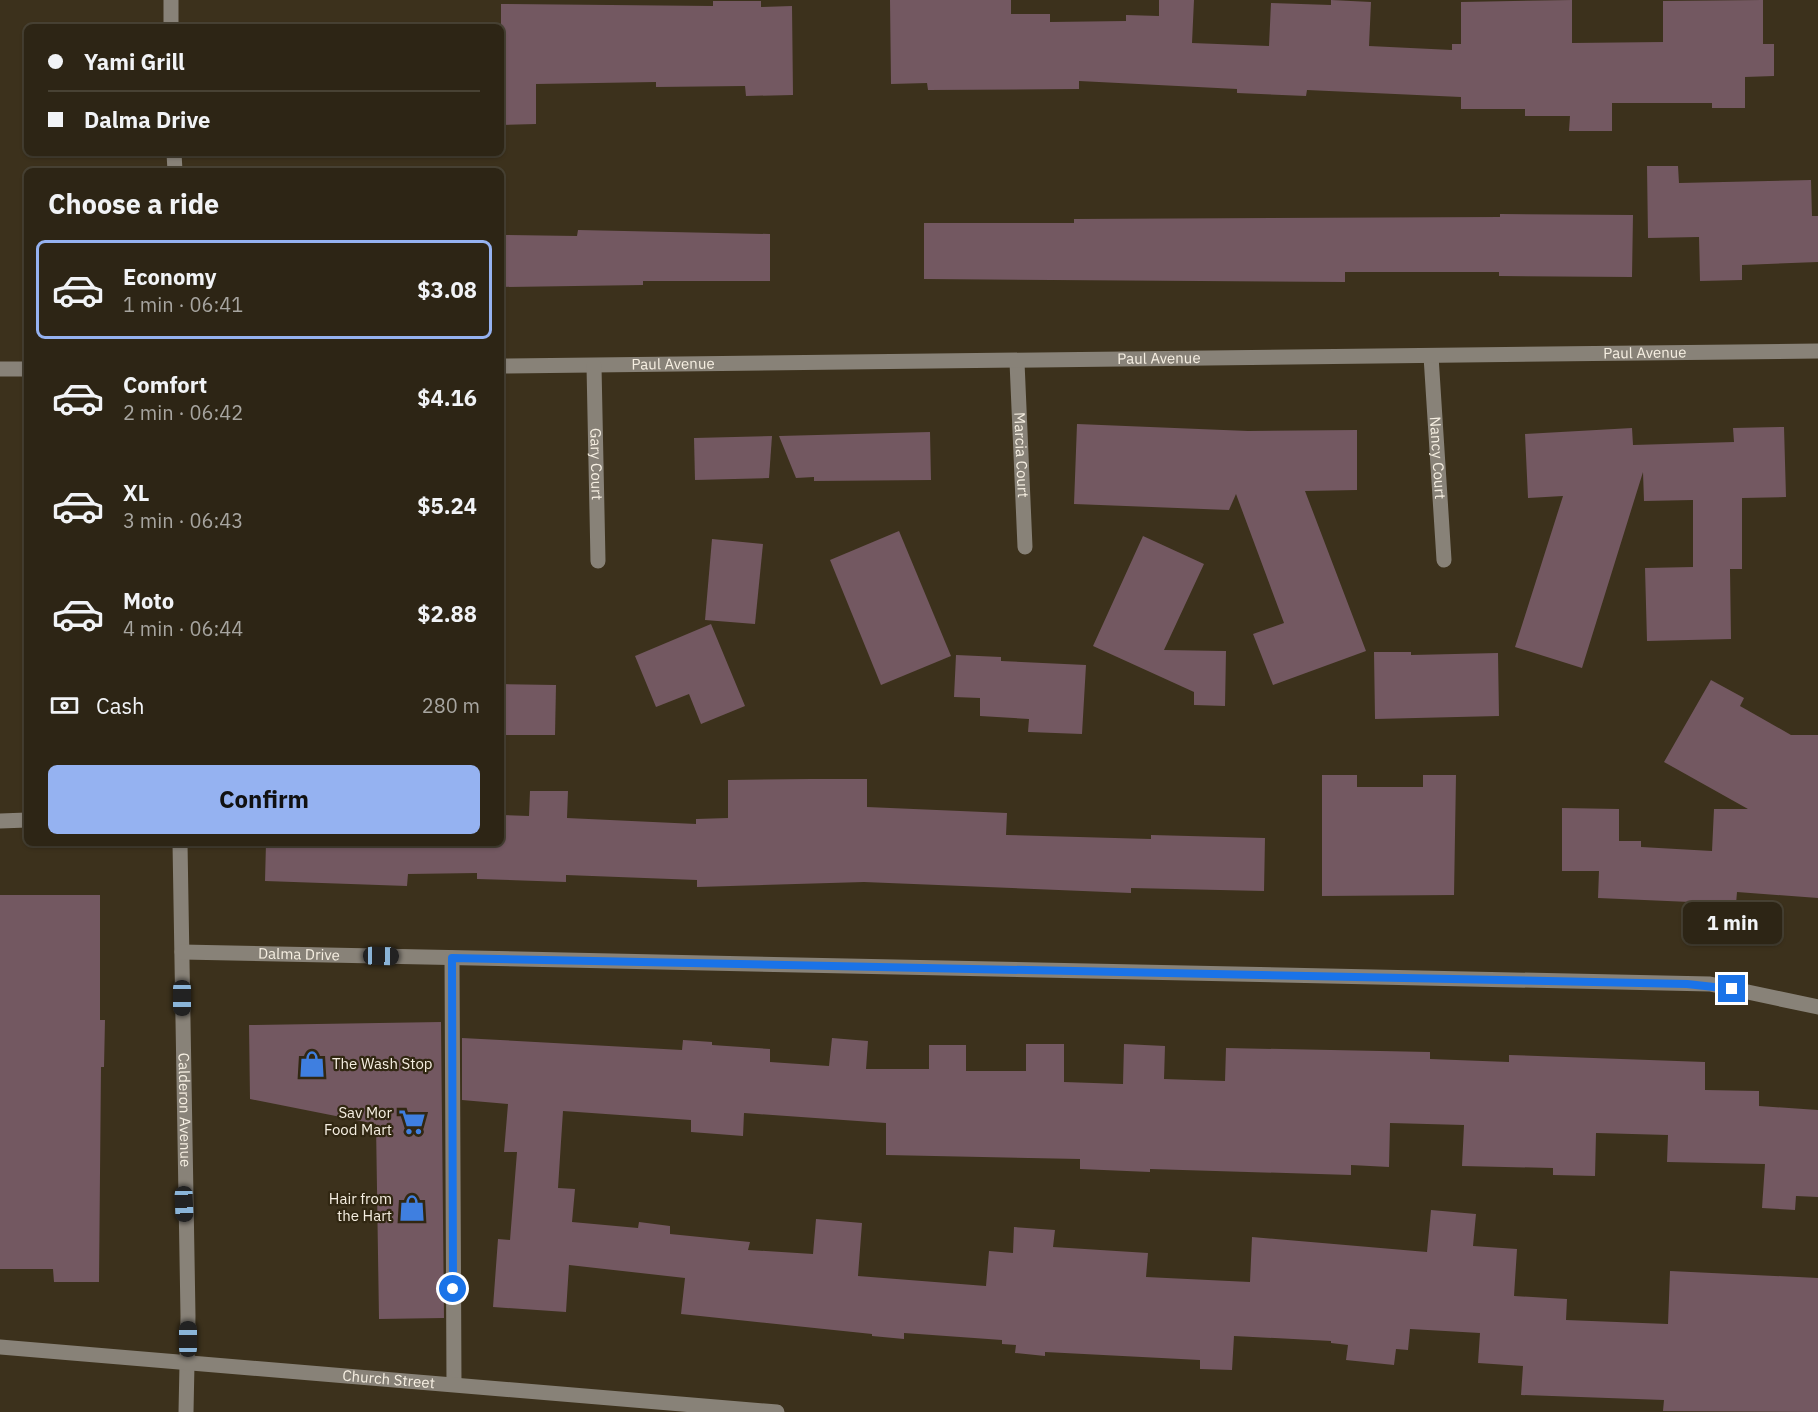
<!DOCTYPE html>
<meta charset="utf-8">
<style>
:root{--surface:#2d2515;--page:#352d1e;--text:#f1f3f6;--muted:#a7a5a0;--line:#484234;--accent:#95b2f1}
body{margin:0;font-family:"IBM Plex Sans",sans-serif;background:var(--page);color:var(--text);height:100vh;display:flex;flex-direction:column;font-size:22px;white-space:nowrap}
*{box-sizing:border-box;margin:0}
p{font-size:20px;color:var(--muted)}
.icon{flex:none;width:33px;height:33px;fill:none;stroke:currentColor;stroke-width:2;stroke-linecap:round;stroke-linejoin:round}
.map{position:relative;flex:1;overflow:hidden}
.details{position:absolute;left:24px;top:168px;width:480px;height:678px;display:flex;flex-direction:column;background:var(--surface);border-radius:9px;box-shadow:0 2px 4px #0004,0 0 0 2px var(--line)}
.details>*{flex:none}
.hud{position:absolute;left:24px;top:24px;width:480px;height:132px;border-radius:9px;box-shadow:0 2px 4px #0004,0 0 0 2px var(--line);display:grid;align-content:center;height:132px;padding:0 24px;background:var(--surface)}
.end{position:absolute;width:27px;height:27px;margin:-14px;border:8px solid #1a73e8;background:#fff;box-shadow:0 0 0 3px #fff}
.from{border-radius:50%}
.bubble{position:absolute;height:42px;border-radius:9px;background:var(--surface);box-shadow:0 2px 4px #0004,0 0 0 2px var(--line);font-size:20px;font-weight:800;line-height:42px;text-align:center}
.car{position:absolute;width:18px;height:36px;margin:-18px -9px;border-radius:8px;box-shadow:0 0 4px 2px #0007;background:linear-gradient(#222 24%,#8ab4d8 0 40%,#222 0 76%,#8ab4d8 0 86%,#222 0)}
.hud b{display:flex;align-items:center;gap:21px;height:57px;font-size:22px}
.hud b+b{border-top:2px solid var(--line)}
.hud i{width:15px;height:15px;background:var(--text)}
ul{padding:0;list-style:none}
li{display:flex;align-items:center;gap:18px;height:99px;margin:0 12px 9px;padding:0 12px;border:3px solid transparent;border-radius:9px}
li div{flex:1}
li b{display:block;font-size:22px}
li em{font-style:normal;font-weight:800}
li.selected{border-color:var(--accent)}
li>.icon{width:54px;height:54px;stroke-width:1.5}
h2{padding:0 24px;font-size:27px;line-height:72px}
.pay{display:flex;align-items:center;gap:15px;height:66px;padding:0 24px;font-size:22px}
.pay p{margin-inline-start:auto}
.primary-button{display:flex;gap:12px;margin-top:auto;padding:12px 24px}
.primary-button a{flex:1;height:69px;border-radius:9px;background:var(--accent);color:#111;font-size:24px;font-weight:800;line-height:69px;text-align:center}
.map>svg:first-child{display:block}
.building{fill:#735861}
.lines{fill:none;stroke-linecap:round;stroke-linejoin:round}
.minor{stroke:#888278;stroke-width:15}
.route{stroke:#1a73e8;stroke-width:8}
.labels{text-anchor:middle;stroke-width:4.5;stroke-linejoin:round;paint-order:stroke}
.street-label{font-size:15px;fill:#f6efe2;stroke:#312712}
.poi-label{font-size:15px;fill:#f6efe2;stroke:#312712;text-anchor:end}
</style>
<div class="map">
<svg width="1818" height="1412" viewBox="0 0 1818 1412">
<rect width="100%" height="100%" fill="#3c311c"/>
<!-- building -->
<g class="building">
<polygon points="890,0 1011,0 1011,14 1050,14 1050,22 1126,21 1126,15 1159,16 1159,0 1194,0 1192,43 1269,46 1271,3 1331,5 1331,0 1371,2 1369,46 1452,50 1452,44 1461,44 1461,2 1572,0 1572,43 1663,42 1663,1 1763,0 1763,44 1774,44 1774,76 1745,77 1745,108 1712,108 1712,103 1612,103 1612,131 1569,131 1570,116 1525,116 1525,109 1461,109 1461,97 1307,90 1306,96 1237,93 1237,89 1079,81 1079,89 928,90 927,83 891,84"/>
<polygon points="713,1 761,1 761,7 792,6 793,95 746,96 745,86 656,87 656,82 536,84 536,124 501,125 501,4 713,6"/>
<polygon points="1647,166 1678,166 1679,183 1811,180 1812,216 1818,216 1818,262 1742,265 1742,280 1700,281 1699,237 1648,238"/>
<polygon points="1500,214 1633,215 1632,277 1499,276 1499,272 1345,272 1345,282 924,279 924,223 1074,223 1074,219 1500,217"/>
<polygon points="578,230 770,234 770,281 643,281 643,285 501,287 501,235 577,236"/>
<polygon points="1077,424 1248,431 1357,430 1357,490 1305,491 1366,651 1273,685 1253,634 1284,623 1236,494 1229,510 1074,504"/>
<polygon points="1784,427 1786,497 1742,498 1742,569 1730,569 1731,639 1647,641 1645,568 1693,567 1693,500 1644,501 1643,472 1582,668 1515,647 1563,496 1528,498 1525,434 1632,428 1633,445 1734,442 1733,428"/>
<polygon points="930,432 931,480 814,481 814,477 796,478 779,436"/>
<polygon points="772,436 769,478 695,480 694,438"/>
<polygon points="899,531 951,656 881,685 830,560"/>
<polygon points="1143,536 1204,564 1164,650 1226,651 1225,706 1194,705 1194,692 1093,646"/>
<polygon points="712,539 763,544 755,624 705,620"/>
<polygon points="711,624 745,706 701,724 689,694 656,707 635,656"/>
<polygon points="1374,652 1411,652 1411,655 1498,653 1499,716 1375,719"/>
<polygon points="956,655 1001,657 1001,661 1086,665 1082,734 1028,732 1029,719 980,716 980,698 954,697"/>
<polygon points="1711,680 1744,698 1740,706 1791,735 1818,735 1818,898 1737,892 1736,904 1598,898 1599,871 1562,871 1562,808 1619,809 1619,841 1641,841 1641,847 1712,851 1714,809 1748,809 1664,762"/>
<polygon points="501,684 556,685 555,735 501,735"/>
<polygon points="1322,775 1357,775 1357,787 1423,787 1423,775 1456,775 1454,895 1322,896"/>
<polygon points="811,779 867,779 867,807 1007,813 1006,835 1151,839 1151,835 1265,838 1264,891 1131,888 1131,893 864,882 697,887 697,880 566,875 566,882 477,879 477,873 408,874 407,886 265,881 266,843 501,843 501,815 529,816 530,791 568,791 567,818 696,824 696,819 728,818 728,780"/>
<polygon points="0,895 100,895 100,1020 105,1020 104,1067 101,1067 99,1282 54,1282 53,1269 0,1269"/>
<polygon points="441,1022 444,1318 379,1319 376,1124 250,1099 249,1025"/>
<polygon points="462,1038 682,1050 683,1040 712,1042 712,1045 770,1049 770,1062 829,1066 832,1038 868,1041 866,1069 929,1069 929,1045 966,1045 966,1071 1026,1071 1026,1044 1064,1044 1064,1082 1123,1084 1124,1044 1165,1046 1164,1079 1225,1081 1226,1048 1430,1052 1430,1059 1509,1062 1509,1055 1705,1062 1705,1090 1759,1091 1759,1106 1818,1110 1818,1197 1796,1196 1795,1210 1762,1208 1765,1164 1667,1162 1668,1135 1596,1133 1595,1176 1553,1175 1553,1168 1462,1166 1464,1125 1390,1123 1389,1167 1351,1165 1351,1175 1150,1169 1150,1172 1080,1169 1080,1159 886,1155 886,1123 744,1113 743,1136 691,1132 691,1120 563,1111 558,1188 575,1189 572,1222 638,1228 639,1222 670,1226 670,1234 750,1242 748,1250 813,1254 816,1219 862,1223 858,1276 986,1286 989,1251 1013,1253 1014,1227 1055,1230 1053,1247 1148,1253 1146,1277 1250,1282 1252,1237 1427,1252 1431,1210 1476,1214 1473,1246 1517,1249 1514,1296 1567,1299 1566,1320 1668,1324 1670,1271 1818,1278 1818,1412 1663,1411 1664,1400 1521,1395 1523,1366 1478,1363 1480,1333 1410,1329 1408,1350 1396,1349 1394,1365 1346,1360 1348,1345 1331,1343 1331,1341 1234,1336 1232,1370 1200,1369 1200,1360 1045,1352 1045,1356 1015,1353 1016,1345 1002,1344 1002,1340 904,1333 904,1339 872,1336 872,1334 681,1314 685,1278 569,1265 566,1312 493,1307 498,1239 510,1240 517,1152 504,1152 508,1104 462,1100"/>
</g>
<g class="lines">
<!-- minor -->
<g class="minor">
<polyline points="171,0 171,27"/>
<polyline points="174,153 175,171"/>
<path id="s1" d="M1431 356 1444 560"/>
<path id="s2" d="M1017 362 1025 547"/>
<path id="s3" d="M501 366 1818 351"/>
<path id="s4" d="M594 366 598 561"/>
<polyline points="0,369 27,369"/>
<polyline points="0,821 27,820"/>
<path id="s5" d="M180 843 188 1316 186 1412"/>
<path id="s6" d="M182 952 1710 984 1818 1007"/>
<polyline points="452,958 454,1384"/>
<path id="s7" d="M0 1347 777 1412"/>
</g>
</g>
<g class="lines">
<!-- route -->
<polyline class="route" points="453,1289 452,958 1687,984 1732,989"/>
</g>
<!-- icons -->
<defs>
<symbol id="shop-bare" viewBox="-9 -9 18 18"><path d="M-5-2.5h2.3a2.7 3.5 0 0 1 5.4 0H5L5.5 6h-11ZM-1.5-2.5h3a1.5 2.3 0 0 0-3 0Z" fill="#3f7fe0" stroke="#312712" stroke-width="2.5" paint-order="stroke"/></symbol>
<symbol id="supermarket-bare" viewBox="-9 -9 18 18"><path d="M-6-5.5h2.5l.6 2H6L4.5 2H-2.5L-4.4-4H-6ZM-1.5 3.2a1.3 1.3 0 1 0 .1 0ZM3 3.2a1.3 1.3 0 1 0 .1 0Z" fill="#3f7fe0" stroke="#312712" stroke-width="2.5" paint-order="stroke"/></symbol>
</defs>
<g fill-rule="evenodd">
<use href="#shop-bare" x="293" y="1045" width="38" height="38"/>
<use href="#supermarket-bare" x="393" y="1103" width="38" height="38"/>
<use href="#shop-bare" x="393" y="1189" width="38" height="38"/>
</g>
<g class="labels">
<!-- street labels -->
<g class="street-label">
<text dy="5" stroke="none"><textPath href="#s3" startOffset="1144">Paul Avenue</textPath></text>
<text dy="5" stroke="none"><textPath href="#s3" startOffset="658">Paul Avenue</textPath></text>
<text dy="5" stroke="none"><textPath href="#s3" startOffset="172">Paul Avenue</textPath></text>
<text dy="5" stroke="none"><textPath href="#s2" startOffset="93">Marcia Court</textPath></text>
<text dy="5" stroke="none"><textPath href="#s1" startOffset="102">Nancy Court</textPath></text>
<text dy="5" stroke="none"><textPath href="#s4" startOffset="98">Gary Court</textPath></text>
<text dy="5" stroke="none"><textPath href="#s6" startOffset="117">Dalma Drive</textPath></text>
<text dy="5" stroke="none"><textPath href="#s5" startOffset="267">Calderon Avenue</textPath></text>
<text dy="5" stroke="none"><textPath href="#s7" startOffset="390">Church Street</textPath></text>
</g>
<!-- poi labels -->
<g class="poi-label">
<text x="332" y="1069" text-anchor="start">The Wash Stop</text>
<text x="392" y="1118">Sav Mor<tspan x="392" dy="17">Food Mart</tspan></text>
<text x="392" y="1204">Hair from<tspan x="392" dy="17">the Hart</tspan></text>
</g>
</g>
</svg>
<i class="end from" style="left:453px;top:1289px"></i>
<i class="end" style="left:1732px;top:989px"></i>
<div class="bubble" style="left:1683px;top:902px;width:99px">1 min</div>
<i class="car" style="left:381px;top:956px;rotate:91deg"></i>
<i class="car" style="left:182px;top:998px;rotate:180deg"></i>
<i class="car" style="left:184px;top:1204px;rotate:178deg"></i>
<i class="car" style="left:188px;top:1339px;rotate:0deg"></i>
<div class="hud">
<b><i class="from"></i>Yami Grill</b>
<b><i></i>Dalma Drive</b>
</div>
<section class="details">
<h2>Choose a ride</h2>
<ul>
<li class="selected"><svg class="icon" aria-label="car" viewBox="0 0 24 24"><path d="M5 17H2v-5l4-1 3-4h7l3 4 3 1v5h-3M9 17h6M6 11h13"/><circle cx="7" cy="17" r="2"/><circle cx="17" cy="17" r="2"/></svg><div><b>Economy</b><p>1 min · 06:41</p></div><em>$3.08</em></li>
<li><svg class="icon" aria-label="car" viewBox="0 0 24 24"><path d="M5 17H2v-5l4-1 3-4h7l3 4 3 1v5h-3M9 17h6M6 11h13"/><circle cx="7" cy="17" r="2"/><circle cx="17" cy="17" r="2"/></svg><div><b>Comfort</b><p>2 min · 06:42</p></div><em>$4.16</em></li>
<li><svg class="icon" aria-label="car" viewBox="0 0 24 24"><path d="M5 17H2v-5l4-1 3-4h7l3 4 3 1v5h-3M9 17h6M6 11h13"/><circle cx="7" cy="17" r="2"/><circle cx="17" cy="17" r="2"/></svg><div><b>XL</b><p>3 min · 06:43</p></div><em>$5.24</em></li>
<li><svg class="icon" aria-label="car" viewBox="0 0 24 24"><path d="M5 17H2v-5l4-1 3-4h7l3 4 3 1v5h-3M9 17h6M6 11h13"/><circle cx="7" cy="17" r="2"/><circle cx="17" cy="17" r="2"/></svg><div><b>Moto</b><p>4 min · 06:44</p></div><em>$2.88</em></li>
</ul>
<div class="pay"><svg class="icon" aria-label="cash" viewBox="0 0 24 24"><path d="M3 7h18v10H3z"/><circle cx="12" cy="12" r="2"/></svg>Cash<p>280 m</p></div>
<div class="primary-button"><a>Confirm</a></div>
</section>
</div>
